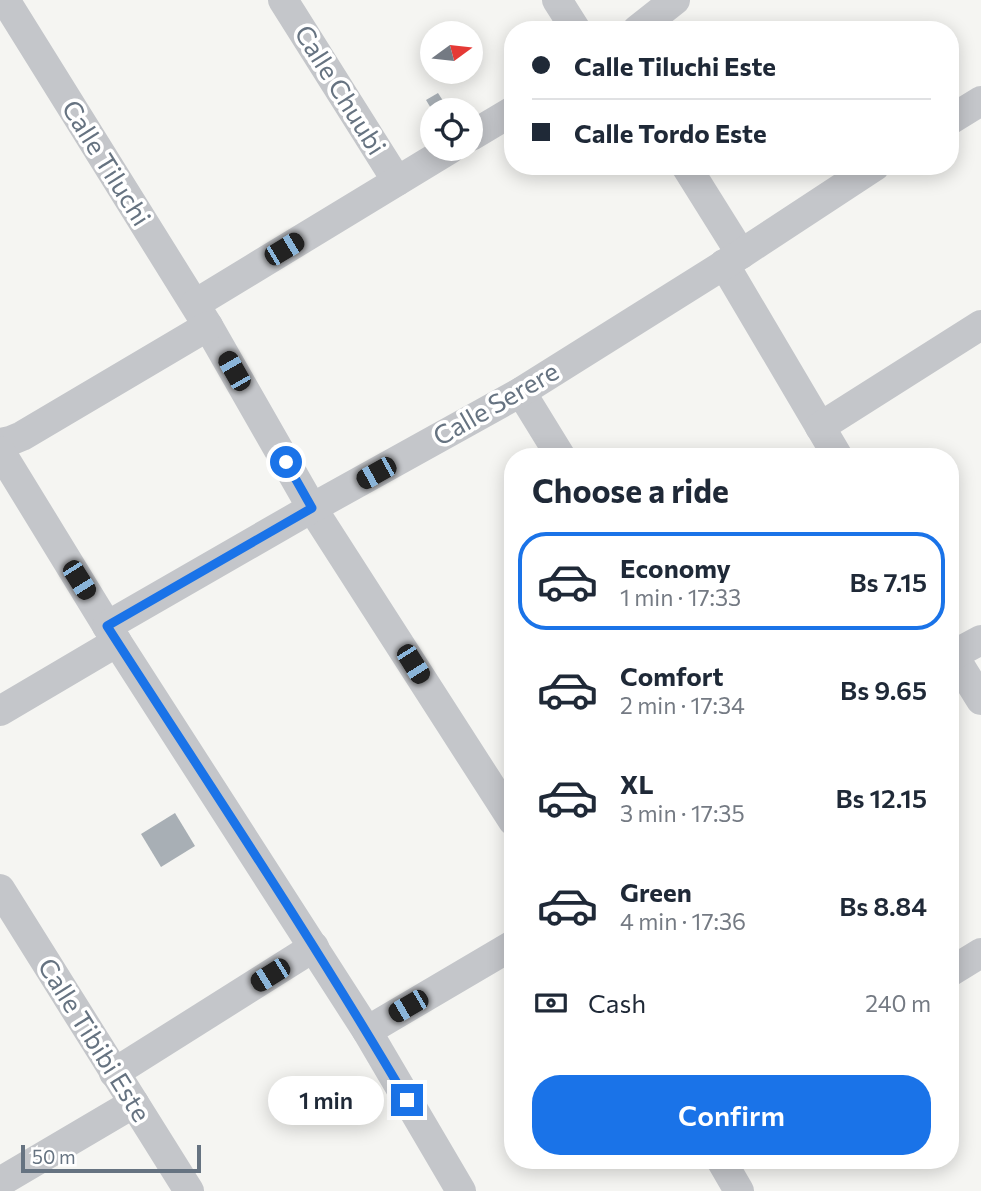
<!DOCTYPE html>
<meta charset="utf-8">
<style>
:root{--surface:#fff;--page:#f6f6f7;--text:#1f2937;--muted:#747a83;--line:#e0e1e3;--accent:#1a73e8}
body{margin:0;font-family:Commissioner,sans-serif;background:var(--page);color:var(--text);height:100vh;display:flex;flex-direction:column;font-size:26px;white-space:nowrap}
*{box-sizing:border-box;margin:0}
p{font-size:23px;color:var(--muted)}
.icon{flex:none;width:38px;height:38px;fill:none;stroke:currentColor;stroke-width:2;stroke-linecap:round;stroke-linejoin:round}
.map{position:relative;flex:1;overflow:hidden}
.details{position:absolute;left:504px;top:448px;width:455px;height:721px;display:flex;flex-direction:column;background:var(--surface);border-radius:28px;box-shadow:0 4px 18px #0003}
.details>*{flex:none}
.top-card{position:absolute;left:504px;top:21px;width:455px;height:154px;border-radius:28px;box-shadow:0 4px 18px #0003;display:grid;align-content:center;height:154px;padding:0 28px;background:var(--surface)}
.needle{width:46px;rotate:75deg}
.buttons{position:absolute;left:420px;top:21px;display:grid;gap:14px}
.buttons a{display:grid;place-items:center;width:63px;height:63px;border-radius:50%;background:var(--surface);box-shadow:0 4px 18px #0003;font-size:35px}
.scale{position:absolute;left:21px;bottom:18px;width:180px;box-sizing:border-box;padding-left:7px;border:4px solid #667381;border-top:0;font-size:19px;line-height:24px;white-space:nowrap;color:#667381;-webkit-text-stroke:5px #fff;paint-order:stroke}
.end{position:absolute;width:32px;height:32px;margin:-16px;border:9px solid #1a73e8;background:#fff;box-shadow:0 0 0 4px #fff}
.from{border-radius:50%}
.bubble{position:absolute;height:49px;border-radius:24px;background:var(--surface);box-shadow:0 4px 18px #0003;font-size:23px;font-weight:600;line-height:49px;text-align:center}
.car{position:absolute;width:21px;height:42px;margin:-21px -10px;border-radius:9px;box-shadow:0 0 5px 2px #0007;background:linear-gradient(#222 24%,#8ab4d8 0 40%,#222 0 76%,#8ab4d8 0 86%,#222 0)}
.top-card b{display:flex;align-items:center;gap:24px;height:66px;font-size:26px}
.top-card b+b{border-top:2px solid var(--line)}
.top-card i{width:18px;height:18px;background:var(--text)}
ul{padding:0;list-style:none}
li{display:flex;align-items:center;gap:21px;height:98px;margin:0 14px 10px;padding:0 14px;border:4px solid transparent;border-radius:28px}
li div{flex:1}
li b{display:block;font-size:26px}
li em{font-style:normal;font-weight:600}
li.current{border-color:var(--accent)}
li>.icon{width:63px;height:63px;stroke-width:1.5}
h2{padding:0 28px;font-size:32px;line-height:84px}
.pay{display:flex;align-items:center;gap:18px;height:77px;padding:0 28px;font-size:26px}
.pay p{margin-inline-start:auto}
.button{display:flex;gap:14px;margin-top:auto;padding:14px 28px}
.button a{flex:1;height:80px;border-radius:28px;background:var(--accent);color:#fff;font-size:28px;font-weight:600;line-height:80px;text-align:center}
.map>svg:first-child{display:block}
.building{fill:#a8afb5}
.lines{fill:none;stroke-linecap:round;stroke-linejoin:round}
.minor{stroke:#c4c6ca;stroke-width:30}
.route{stroke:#1a73e8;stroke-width:9}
.labels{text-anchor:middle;stroke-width:7;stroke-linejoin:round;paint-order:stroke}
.street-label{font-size:26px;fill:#667381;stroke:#fff}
</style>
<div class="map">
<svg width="981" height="1191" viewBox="0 0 981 1191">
<rect width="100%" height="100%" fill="#f5f5f2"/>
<!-- building -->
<g class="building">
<polygon points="438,93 449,110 432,110 426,100"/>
<polygon points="175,813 195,846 161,867 141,834"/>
</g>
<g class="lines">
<!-- minor -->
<g class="minor">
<polyline points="5,0 208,326 312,508 513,821"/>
<polyline points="283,0 397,181"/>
<polyline points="557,0 576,30"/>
<polyline points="637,30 675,0"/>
<polyline points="950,120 981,101"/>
<polyline points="471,136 513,111"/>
<polyline points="686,166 741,254"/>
<polyline points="724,264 838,457"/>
<polyline points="195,304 450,149"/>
<polyline points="521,392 561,457"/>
<polyline points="820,427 981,325"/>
<polyline points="0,443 10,441 22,436 208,326"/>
<polyline points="0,451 117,642 367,1031 461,1191"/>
<polyline points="107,626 312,508 521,392 741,254 875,166"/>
<polyline points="950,650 981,700"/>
<polyline points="953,655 981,640"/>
<polyline points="0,711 117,642"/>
<polyline points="0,889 189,1191"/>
<polyline points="950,972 981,953"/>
<polyline points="367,1031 513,945"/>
<polyline points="114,1073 314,947"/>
<polyline points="721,1160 739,1191"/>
<polyline points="0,1182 134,1103"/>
</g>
</g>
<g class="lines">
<!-- route -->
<path class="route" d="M286 462 312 508 107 626C208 783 312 938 407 1100"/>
</g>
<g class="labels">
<!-- street labels -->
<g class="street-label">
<text transform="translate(340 90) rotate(58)" y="9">Calle Chuubi</text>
<text transform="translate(106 163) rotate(58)" y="9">Calle Tiluchi</text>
<text transform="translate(496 404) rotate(-30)" y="9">Calle Serere</text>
<text transform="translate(94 1040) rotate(58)" y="9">Calle Tibibi Este</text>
</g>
</g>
</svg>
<div class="buttons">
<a><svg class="needle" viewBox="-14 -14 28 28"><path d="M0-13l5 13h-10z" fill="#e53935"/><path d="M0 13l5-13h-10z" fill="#747a83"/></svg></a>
<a><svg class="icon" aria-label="locate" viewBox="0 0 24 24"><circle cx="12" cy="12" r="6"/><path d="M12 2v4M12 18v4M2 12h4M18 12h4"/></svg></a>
</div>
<div class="scale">50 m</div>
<i class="end from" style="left:286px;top:462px"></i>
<i class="end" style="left:407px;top:1100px"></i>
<div class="bubble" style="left:268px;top:1076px;width:116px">1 min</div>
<i class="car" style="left:284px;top:249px;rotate:59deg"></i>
<i class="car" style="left:234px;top:371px;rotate:330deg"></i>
<i class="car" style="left:376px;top:473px;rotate:241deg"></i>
<i class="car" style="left:79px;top:580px;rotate:148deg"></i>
<i class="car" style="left:413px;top:664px;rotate:148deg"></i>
<i class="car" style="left:270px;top:975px;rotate:238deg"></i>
<i class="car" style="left:408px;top:1006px;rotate:240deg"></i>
<div class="top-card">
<b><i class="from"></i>Calle Tiluchi Este</b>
<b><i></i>Calle Tordo Este</b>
</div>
<section class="details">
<h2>Choose a ride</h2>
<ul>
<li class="current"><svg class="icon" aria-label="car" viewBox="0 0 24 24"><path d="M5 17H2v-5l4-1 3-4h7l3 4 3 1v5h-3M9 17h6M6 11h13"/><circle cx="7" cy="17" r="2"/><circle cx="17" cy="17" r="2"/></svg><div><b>Economy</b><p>1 min · 17:33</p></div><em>Bs 7.15</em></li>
<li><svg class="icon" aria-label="car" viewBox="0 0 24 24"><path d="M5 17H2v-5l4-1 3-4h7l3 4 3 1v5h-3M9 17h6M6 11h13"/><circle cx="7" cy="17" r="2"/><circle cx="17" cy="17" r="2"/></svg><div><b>Comfort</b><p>2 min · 17:34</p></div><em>Bs 9.65</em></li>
<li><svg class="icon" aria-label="car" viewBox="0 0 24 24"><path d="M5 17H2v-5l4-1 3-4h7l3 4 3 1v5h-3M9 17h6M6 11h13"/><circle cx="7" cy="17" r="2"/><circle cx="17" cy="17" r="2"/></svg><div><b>XL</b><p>3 min · 17:35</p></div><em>Bs 12.15</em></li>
<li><svg class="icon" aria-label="car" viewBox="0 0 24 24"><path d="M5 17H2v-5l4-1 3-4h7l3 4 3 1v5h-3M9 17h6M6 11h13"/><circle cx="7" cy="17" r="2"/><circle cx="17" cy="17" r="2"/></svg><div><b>Green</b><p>4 min · 17:36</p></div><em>Bs 8.84</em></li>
</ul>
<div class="pay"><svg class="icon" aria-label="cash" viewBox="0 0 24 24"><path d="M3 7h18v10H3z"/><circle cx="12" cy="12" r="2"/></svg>Cash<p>240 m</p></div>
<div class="button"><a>Confirm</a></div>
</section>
</div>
